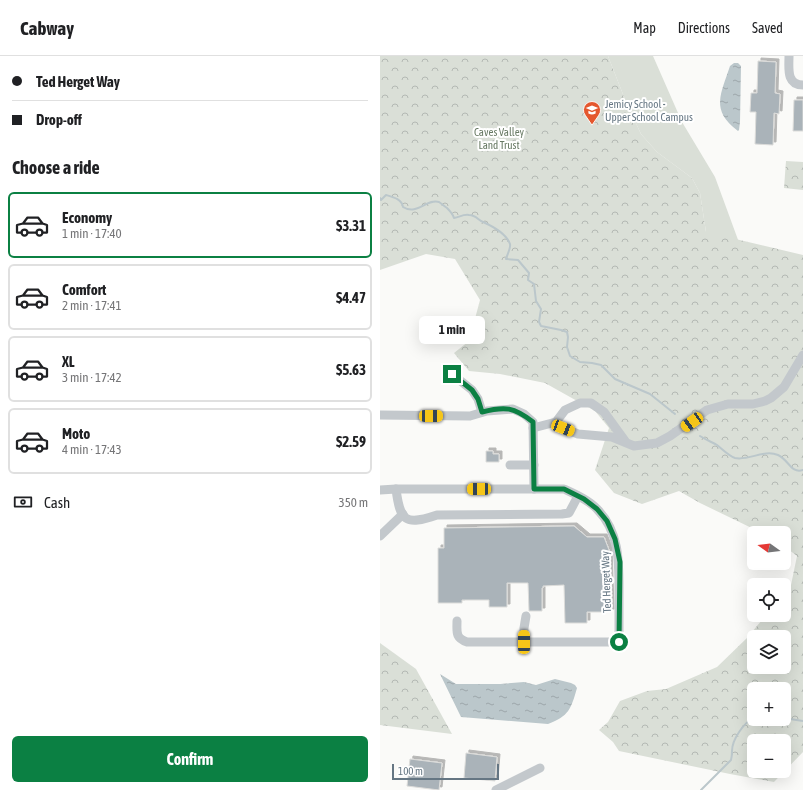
<!DOCTYPE html>
<meta charset="utf-8">
<style>
:root{--surface:#fff;--page:#f2f2f2;--text:#202124;--muted:#757577;--line:#e0e0e0;--accent:#0b8043}
body{margin:0;font-family:"Asap Condensed",sans-serif;background:var(--page);color:var(--text);height:100vh;display:flex;flex-direction:column;font-size:15px;white-space:nowrap}
*{box-sizing:border-box;margin:0}
p{font-size:13px;color:var(--muted)}
.icon{flex:none;width:22px;height:22px;fill:none;stroke:currentColor;stroke-width:2;stroke-linecap:round;stroke-linejoin:round}
.map{position:relative;flex:1;overflow:hidden}
.drawer{display:flex;flex-direction:column;background:var(--surface);width:380px}
.drawer>*{flex:none}
.guide{display:grid;align-content:center;height:88px;padding:0 12px;background:var(--surface)}
.needle{width:26px;rotate:285deg}
.tools{position:absolute;left:367px;top:470px;display:grid;gap:8px}
.tools a{display:grid;place-items:center;width:44px;height:44px;border-radius:6px;background:var(--surface);box-shadow:0 4px 16px #0002;font-size:20px}
.scale{position:absolute;left:12px;bottom:10px;width:107px;box-sizing:border-box;padding-left:4px;border:2px solid #657683;border-top:0;font-size:11px;line-height:14px;white-space:nowrap;color:#657683;-webkit-text-stroke:3px #fff;paint-order:stroke}
.end{position:absolute;width:18px;height:18px;margin:-9px;border:5px solid #0b8043;background:#fff;box-shadow:0 0 0 2px #fff}
.from{border-radius:50%}
.bubble{position:absolute;height:28px;border-radius:6px;background:var(--surface);box-shadow:0 4px 16px #0002;font-size:13px;font-weight:700;line-height:28px;text-align:center}
.car{position:absolute;width:12px;height:24px;margin:-12px -6px;border-radius:5px;box-shadow:0 0 3px 1px #0007;background:linear-gradient(#f5c518 24%,#345 0 40%,#f5c518 0 76%,#345 0 86%,#f5c518 0)}
.guide b{display:flex;align-items:center;gap:14px;height:38px;font-size:15px}
.guide b+b{border-top:1px solid var(--line)}
.guide i{width:10px;height:10px;background:var(--text)}
ul{padding:0;list-style:none}
li{display:flex;align-items:center;gap:12px;height:66px;margin:0 8px 6px;padding:0 4px;border:2px solid var(--line);border-radius:6px}
li div{flex:1}
li b{display:block;font-size:15px}
li em{font-style:normal;font-weight:700}
li.active{border-color:var(--accent)}
li>.icon{width:36px;height:36px;stroke-width:1.5}
h2{padding:0 12px;font-size:18px;line-height:48px}
.pay{display:flex;align-items:center;gap:10px;height:44px;padding:0 12px;font-size:15px}
.pay p{margin-inline-start:auto}
.cta{display:flex;gap:8px;margin-top:auto;padding:8px 12px}
.cta a{flex:1;height:46px;border-radius:6px;background:var(--accent);color:#fff;font-size:16px;font-weight:700;line-height:46px;text-align:center}
header{display:flex;align-items:center;gap:24px;box-sizing:border-box;height:56px;padding:0 20px;background:var(--surface);border-bottom:1px solid var(--line)}
header strong{font-size:19px}
nav{display:flex;gap:22px;margin-inline-start:auto;font-size:14px}
main{display:flex;flex:1;min-height:0}
.map>svg:first-child{display:block}
.grass{fill:#dadfd7}
.forest{fill:url(#forest-crowns);fill-rule:evenodd}
.water{fill:url(#water-ripples)}
.lines{fill:none;stroke-linecap:round;stroke-linejoin:round}
.stream{stroke:#bbc7cb;stroke-width:2}
.building{fill:#aab3b9;stroke:#dcdcda;filter:url(#shadow)}
.minor{stroke:#c3c8cc;stroke-width:9}
.route{stroke:#0b8043;stroke-width:5}
.labels{text-anchor:middle;stroke-width:4;stroke-linejoin:round;paint-order:stroke}
.poi-label{font-size:11px;fill:#657683;stroke:#fff;text-anchor:start}
.park-label{font-size:11px;fill:#687a64;stroke:#fff}
.street-label{font-size:11px;fill:#657683;stroke:#fff}
</style>
<header>
<strong>Cabway</strong>
<nav><a>Map</a><a>Directions</a><a>Saved</a></nav>
</header>
<main>
<section class="drawer">
<div class="guide">
<b><i class="from"></i>Ted Herget Way</b>
<b><i></i>Drop-off</b>
</div>
<h2>Choose a ride</h2>
<ul>
<li class="active"><svg class="icon" aria-label="car" viewBox="0 0 24 24"><path d="M5 17H2v-5l4-1 3-4h7l3 4 3 1v5h-3M9 17h6M6 11h13"/><circle cx="7" cy="17" r="2"/><circle cx="17" cy="17" r="2"/></svg><div><b>Economy</b><p>1 min · 17:40</p></div><em>$3.31</em></li>
<li><svg class="icon" aria-label="car" viewBox="0 0 24 24"><path d="M5 17H2v-5l4-1 3-4h7l3 4 3 1v5h-3M9 17h6M6 11h13"/><circle cx="7" cy="17" r="2"/><circle cx="17" cy="17" r="2"/></svg><div><b>Comfort</b><p>2 min · 17:41</p></div><em>$4.47</em></li>
<li><svg class="icon" aria-label="car" viewBox="0 0 24 24"><path d="M5 17H2v-5l4-1 3-4h7l3 4 3 1v5h-3M9 17h6M6 11h13"/><circle cx="7" cy="17" r="2"/><circle cx="17" cy="17" r="2"/></svg><div><b>XL</b><p>3 min · 17:42</p></div><em>$5.63</em></li>
<li><svg class="icon" aria-label="car" viewBox="0 0 24 24"><path d="M5 17H2v-5l4-1 3-4h7l3 4 3 1v5h-3M9 17h6M6 11h13"/><circle cx="7" cy="17" r="2"/><circle cx="17" cy="17" r="2"/></svg><div><b>Moto</b><p>4 min · 17:43</p></div><em>$2.59</em></li>
</ul>
<div class="pay"><svg class="icon" aria-label="cash" viewBox="0 0 24 24"><path d="M3 7h18v10H3z"/><circle cx="12" cy="12" r="2"/></svg>Cash<p>350 m</p></div>
<div class="cta"><a>Confirm</a></div>
</section>
<div class="map">
<svg width="423" height="734" viewBox="0 0 423 734">
<defs>
<pattern id="forest-crowns" width="20" height="18" patternUnits="userSpaceOnUse"><rect width="20" height="18" fill="#dadfd7"/><path d="M2 6a3 3 0 1 1 6 0M12 15a3 3 0 1 1 6 0" fill="none" stroke="#b4b9b4"/></pattern>
<pattern id="water-ripples" width="26" height="14" patternUnits="userSpaceOnUse"><rect width="26" height="14" fill="#bbc7cb"/><path d="M2 4q2-2 4 0t4 0M15 11q2-2 4 0t4 0" fill="none" stroke="#9ca6aa"/></pattern>
<filter id="shadow"><feDropShadow dx="3" dy="-3" stdDeviation="0" flood-color="#0004"/></filter>
</defs>
<rect width="100%" height="100%" fill="#fafaf8"/>
<!-- grass -->
<polygon class="grass" points="228,0 273,0 302,66 335,121 368,211 328,189 320,137 312,122 277,96 261,78 246,46"/>
<!-- forest -->
<g class="forest">
<path d="M0 0H228L246 46 261 78 277 96 312 122 320 137 326 176 423 199V696L394 726 350 718 239 695 233 686 219 674 228 666 240 645 267 635 286 633 337 611 367 582 386 559H404V538L411 529 417 500 404 490V477H382L320 447 299 435 262 448 234 437 215 414 229 372 215 355 165 327 120 318 89 315 74 297 89 285 100 244 75 203 46 198 0 214ZM374 581H404V611H374ZM374 633H404V663H374ZM374 685H404V715H374Z"/>
<polygon points="406,105 423,106 423,134 404,132"/>
<polygon points="0,587 36,613 72,678 0,669"/>
</g>
<!-- water -->
<g class="water">
<path d="M354 7H358L361 10 360 66 359 74 358 75C330 54 341 38 350 10Z"/>
<path d="M60 618 76 628H120L144 626 156 629 175 623 191 627 195 629 197 632C191 653 189 660 168 668L81 661Z"/>
</g>
<g class="lines">
<!-- stream -->
<g class="stream">
<path d="M0 142 1 144 6 139C13 141 22 143 23 151 37 160 47 142 59 146 62 148 64 150 67 152 70 155 73 158 74 162 80 161 83 158 89 159 96 159 98 164 103 166 112 170 126 177 130 188 131 192 127 199 126 203L138 204 149 217 148 224 154 228 156 245 161 253 159 266 161 270 181 274 187 276 188 281 187 291 190 300 200 306 212 307 221 309 235 323 270 338 295 358"/>
<path d="M320 380C326 384 332 386 337 389 342 393 349 400 355 402 369 405 384 393 398 399 409 404 411 418 423 414"/>
<polyline points="404,662 423,665"/>
<polyline points="391,663 393,665 401,663"/>
<path d="M321 734 351 704C352 700 352 699 352 695 352 683 364 667 374 661"/>
</g>
</g>
<!-- building -->
<g class="building">
<polygon points="378,5 396,6 395,37 400,38 399,58 394,57 393,89 375,88 376,56 370,56 371,37 377,37"/>
<polygon points="414,44 423,44 423,75 413,75"/>
<polygon points="106,395 113,395 113,398 119,398 119,406 106,406"/>
<polygon points="194,470 207,481 224,481 229,494 231,556 207,556 207,567 185,567 184,529 163,530 163,532 162,532 162,555 149,555 148,527 127,527 127,551 109,551 109,544 82,544 82,547 58,547 58,492 64,492 64,472"/>
<polygon points="86,697 117,701 115,725 84,722"/>
<polygon points="30,703 62,707 59,734 27,730"/>
</g>
<g class="lines">
<!-- minor -->
<g class="minor">
<path d="M409 0C409 12 406 29 423 29"/>
<polyline points="72,318 92,334 98,343 102,356"/>
<polyline points="0,359 90,360 107,355 133,353 144,358 153,366 154,433"/>
<polyline points="176,366 183,372 198,378 232,381 254,390 277,387 290,380 327,354 348,348 373,348 385,345 391,342 404,331 423,299"/>
<polyline points="153,372 176,366 185,354 200,347 211,347 224,356 245,385"/>
<polyline points="130,409 154,409"/>
<path d="M16 433C20 465 25 470 57 459L182 458 189 457 198 440"/>
<path d="M0 434 16 433H184C195 438 209 444 217 453 240 476 239 507 239 537 239 553 239 569 239 586H87C75 582 77 576 77 565"/>
<polyline points="0,480 23,458"/>
<polyline points="144,586 144,572 146,560"/>
<polyline points="116,734 160,712"/>
</g>
</g>
<g class="lines">
<!-- route -->
<path class="route" d="M72 318 92 334 98 343 102 356C125 350 134 351 153 366L154 433H184L204 443 217 453 227 465 235 483 240 506 239 586"/>
</g>
<!-- icons -->
<defs>
<symbol id="school-pin" viewBox="-11 -11 22 30"><path d="M0 17L-7.5 6A9.5 9.5 0 1 1 7.5 6Z" fill="#e4572e" stroke="#fff"/><path d="M0-5L7-2L0 1L-7-2ZM-4 1L0 2.5L4 1V4Q0 6-4 4Z" fill="#fff"/></symbol>
</defs>
<g fill-rule="evenodd">
<use href="#school-pin" x="202" y="44" width="20" height="27"/>
</g>
<g class="labels">
<!-- poi labels -->
<g class="poi-label">
<text x="225" y="52">Jemicy School -<tspan x="225" dy="13">Upper School Campus</tspan></text>
</g>
<!-- park labels -->
<g class="park-label">
<text x="119" y="80">Caves Valley<tspan x="119" dy="13">Land Trust</tspan></text>
</g>
<!-- street labels -->
<g class="street-label">
<text transform="translate(226 526) rotate(-92)" y="4">Ted Herget Way</text>
</g>
</g>
</svg>
<div class="tools">
<a><svg class="needle" viewBox="-14 -14 28 28"><path d="M0-13l5 13h-10z" fill="#e53935"/><path d="M0 13l5-13h-10z" fill="#757577"/></svg></a>
<a><svg class="icon" aria-label="locate" viewBox="0 0 24 24"><circle cx="12" cy="12" r="6"/><path d="M12 2v4M12 18v4M2 12h4M18 12h4"/></svg></a>
<a><svg class="icon" aria-label="layers" viewBox="0 0 24 24"><path d="M12 4l9 5-9 5-9-5zM3 14l9 5 9-5"/></svg></a>
<a>+</a>
<a>−</a>
</div>
<div class="scale">100 m</div>
<i class="end from" style="left:239px;top:586px"></i>
<i class="end" style="left:72px;top:318px"></i>
<div class="bubble" style="left:39px;top:260px;width:66px">1 min</div>
<i class="car" style="left:51px;top:360px;rotate:90deg"></i>
<i class="car" style="left:312px;top:366px;rotate:235deg"></i>
<i class="car" style="left:183px;top:372px;rotate:111deg"></i>
<i class="car" style="left:99px;top:433px;rotate:270deg"></i>
<i class="car" style="left:144px;top:586px;rotate:0deg"></i>
</div>
</main>
